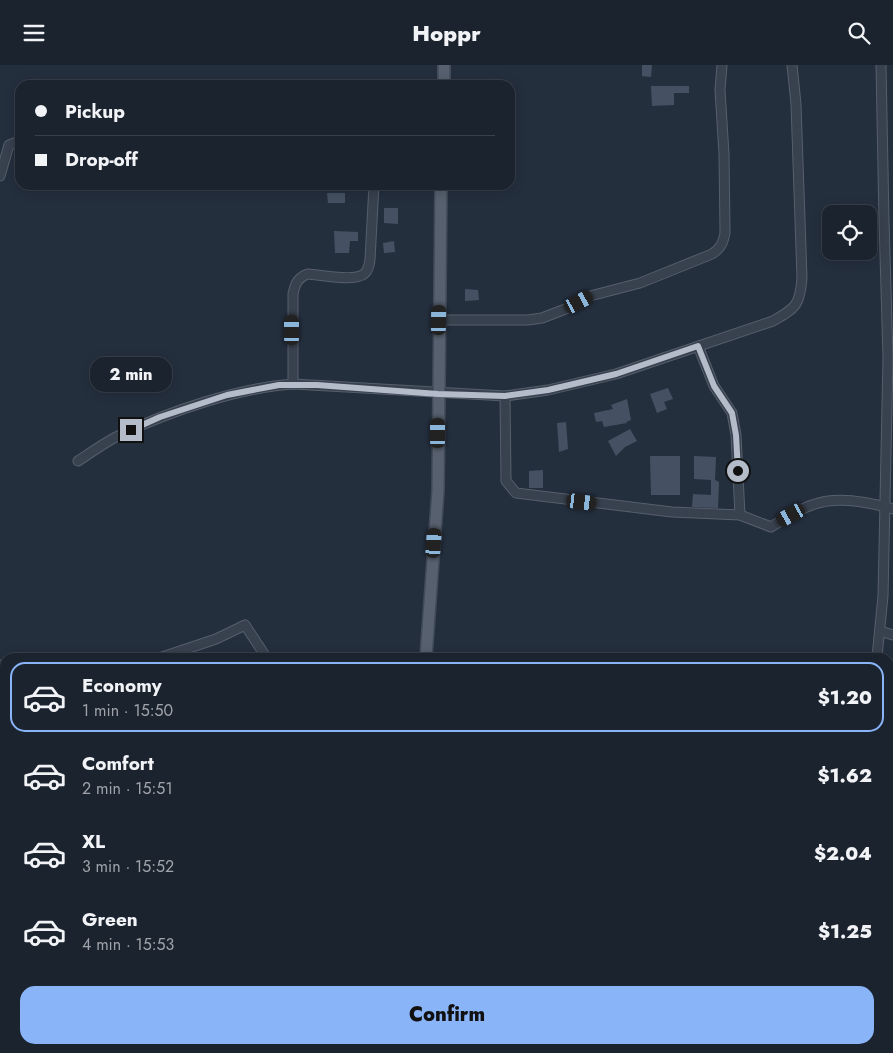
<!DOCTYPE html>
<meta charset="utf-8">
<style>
:root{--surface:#1b232e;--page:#242b36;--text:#f1f3f6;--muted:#a0a4aa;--line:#39404a;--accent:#8ab4f8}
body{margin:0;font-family:Jost,sans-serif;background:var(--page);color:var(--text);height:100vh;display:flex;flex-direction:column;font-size:19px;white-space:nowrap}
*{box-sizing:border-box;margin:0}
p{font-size:16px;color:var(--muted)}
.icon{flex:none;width:28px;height:28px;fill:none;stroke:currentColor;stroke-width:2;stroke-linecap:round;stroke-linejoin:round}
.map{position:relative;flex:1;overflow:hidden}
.sheet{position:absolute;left:0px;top:588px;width:894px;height:401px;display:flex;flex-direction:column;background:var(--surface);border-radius:15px 15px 0 0;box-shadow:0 2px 12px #0003,0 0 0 1px var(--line)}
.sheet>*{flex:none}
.hud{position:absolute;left:15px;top:15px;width:500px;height:110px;border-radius:15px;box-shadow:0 2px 12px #0003,0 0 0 1px var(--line);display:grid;align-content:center;height:110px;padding:0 20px;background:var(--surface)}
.controls{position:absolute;left:822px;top:140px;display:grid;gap:10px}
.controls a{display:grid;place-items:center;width:55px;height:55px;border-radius:10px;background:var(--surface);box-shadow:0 2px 12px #0003,0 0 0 1px var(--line);font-size:25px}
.end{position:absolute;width:22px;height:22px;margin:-11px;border:6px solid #b4bcc9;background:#111;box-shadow:0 0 0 2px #111}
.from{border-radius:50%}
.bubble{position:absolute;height:35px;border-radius:15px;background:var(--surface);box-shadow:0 2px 12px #0003,0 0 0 1px var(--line);font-size:16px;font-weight:800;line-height:35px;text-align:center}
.car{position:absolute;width:15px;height:30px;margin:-15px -8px;border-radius:6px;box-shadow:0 0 4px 1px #0007;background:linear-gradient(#222 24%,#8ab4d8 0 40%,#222 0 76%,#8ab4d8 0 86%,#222 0)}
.hud b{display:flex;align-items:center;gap:18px;height:48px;font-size:19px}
.hud b+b{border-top:1px solid var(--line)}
.hud i{width:12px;height:12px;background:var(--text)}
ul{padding:9px 0 0;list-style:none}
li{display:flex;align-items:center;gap:15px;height:70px;margin:0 10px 8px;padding:0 10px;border:2px solid transparent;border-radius:15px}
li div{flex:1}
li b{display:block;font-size:19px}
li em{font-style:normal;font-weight:800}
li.active{border-color:var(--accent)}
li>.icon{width:45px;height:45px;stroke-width:1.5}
.cta{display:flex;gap:10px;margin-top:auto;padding:10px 20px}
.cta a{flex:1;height:58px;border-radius:15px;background:var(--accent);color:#111;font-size:20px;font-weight:800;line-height:58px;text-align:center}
header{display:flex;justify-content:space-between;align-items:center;height:65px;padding:0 20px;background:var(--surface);font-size:22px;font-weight:800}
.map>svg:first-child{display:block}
.building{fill:#455162}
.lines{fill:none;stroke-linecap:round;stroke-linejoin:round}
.minor-casing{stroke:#565f6c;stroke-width:11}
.major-casing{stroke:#414a57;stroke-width:14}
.minor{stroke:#38414e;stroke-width:9}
.major{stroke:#56606e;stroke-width:11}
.route{stroke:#b4bcc9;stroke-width:6}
</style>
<header><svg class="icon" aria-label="menu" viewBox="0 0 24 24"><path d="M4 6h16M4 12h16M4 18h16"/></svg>Hoppr<svg class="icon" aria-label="search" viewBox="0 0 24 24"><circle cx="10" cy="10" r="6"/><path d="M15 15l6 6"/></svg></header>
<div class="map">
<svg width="893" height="988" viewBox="0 0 893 988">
<rect width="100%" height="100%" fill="#242f3e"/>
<!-- building -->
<g class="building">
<polygon points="642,0 652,0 651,12 642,11"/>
<polygon points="651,21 689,21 689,28 674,28 674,40 652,41"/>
<polygon points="327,128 345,128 345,138 328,138"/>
<polygon points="384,143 398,143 398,159 384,158"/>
<polygon points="334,166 358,167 358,176 350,176 349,188 335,188"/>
<polygon points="394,176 395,187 384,188 383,178"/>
<polygon points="465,224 478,225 479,235 465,236"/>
<polygon points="668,323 673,334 664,337 667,344 657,348 650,329"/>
<polygon points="627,334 631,355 626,357 627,358 604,362 602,356 596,357 594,348 613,344 611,340"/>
<polygon points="566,357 568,384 559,387 557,358"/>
<polygon points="630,364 637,376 625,382 616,391 608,376"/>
<polygon points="650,391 680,391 680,430 651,430"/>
<polygon points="694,391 716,392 715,415 719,417 718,443 692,442 693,429 711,430 711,415 694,414"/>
<polygon points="543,405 543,423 529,423 529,406"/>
</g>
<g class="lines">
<defs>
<g id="minor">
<polyline points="0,111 9,80 20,76"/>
<path d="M439 255H528L542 253 568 243 590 231 640 218 712 189C721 183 723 178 725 168L724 89 720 25 722 0"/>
<polyline points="698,281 714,321 732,348 736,370 740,450"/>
<path d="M293 319V229C295 219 298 212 308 209 321 210 354 217 364 209 368 206 369 201 370 195L374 120"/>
<path d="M505 331 506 416 516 428 672 447 740 450 771 462C784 454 798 445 812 440 837 430 869 437 893 444"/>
<path d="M78 396C92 387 105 377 120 370 170 346 238 323 293 319L505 331 548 325 616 309 773 256C796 243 800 240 802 213L796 39 792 0"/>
<polyline points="880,566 893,570"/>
<polyline points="162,592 216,574 245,560 266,592"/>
<polyline points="877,592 883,531 888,293 884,155 881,0"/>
<polyline points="0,600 5,600"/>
<polyline points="0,696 5,696"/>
<polyline points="889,722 893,726"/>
<polyline points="60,984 60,988"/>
<polyline points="867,984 869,988"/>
<polyline points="334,985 404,985 414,988"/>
<polyline points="890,988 893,984"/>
</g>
<g id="major">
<polyline points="444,20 444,0"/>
<polyline points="426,592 438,426 441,120"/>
<polyline points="333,988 334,984"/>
</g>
</defs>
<!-- minor casing -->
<use href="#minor" class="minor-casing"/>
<!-- major casing -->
<use href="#major" class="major-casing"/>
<!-- minor -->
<use href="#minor" class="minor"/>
<!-- major -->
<use href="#major" class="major"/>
</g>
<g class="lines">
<!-- route -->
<polyline class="route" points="131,365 160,352 227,330 279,320 317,320 438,329 505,331 548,325 616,309 698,281 714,321 732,348 736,370 738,406"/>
</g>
</svg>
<div class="controls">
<a><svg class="icon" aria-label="locate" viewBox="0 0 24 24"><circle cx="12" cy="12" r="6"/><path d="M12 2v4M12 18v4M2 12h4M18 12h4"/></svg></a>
</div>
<i class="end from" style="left:738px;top:406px"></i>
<i class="end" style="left:131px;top:365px"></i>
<div class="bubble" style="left:90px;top:292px;width:82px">2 min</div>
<i class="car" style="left:579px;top:237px;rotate:62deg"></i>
<i class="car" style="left:439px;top:255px;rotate:1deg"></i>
<i class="car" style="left:292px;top:265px;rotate:0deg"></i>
<i class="car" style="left:438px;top:368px;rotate:0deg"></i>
<i class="car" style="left:582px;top:437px;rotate:97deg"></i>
<i class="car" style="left:791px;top:450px;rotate:241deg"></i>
<i class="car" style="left:434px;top:478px;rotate:4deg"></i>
<div class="hud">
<b><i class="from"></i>Pickup</b>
<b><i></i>Drop-off</b>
</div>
<section class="sheet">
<ul>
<li class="active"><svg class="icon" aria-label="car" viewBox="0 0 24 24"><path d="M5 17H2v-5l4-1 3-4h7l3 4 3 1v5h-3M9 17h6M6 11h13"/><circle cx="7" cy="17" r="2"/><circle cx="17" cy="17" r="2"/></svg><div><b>Economy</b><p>1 min · 15:50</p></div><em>$1.20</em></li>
<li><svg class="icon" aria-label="car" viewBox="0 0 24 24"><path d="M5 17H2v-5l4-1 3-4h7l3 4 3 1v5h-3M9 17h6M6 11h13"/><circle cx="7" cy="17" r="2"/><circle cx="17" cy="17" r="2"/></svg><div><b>Comfort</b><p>2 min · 15:51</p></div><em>$1.62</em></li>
<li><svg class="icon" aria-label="car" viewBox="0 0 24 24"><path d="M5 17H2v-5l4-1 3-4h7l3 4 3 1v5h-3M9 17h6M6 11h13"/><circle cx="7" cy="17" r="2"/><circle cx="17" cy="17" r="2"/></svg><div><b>XL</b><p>3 min · 15:52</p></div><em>$2.04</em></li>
<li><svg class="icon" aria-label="car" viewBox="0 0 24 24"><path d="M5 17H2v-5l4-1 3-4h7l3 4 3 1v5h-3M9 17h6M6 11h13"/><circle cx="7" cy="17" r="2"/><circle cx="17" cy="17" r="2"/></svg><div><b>Green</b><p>4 min · 15:53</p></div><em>$1.25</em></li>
</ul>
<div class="cta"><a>Confirm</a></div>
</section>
</div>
